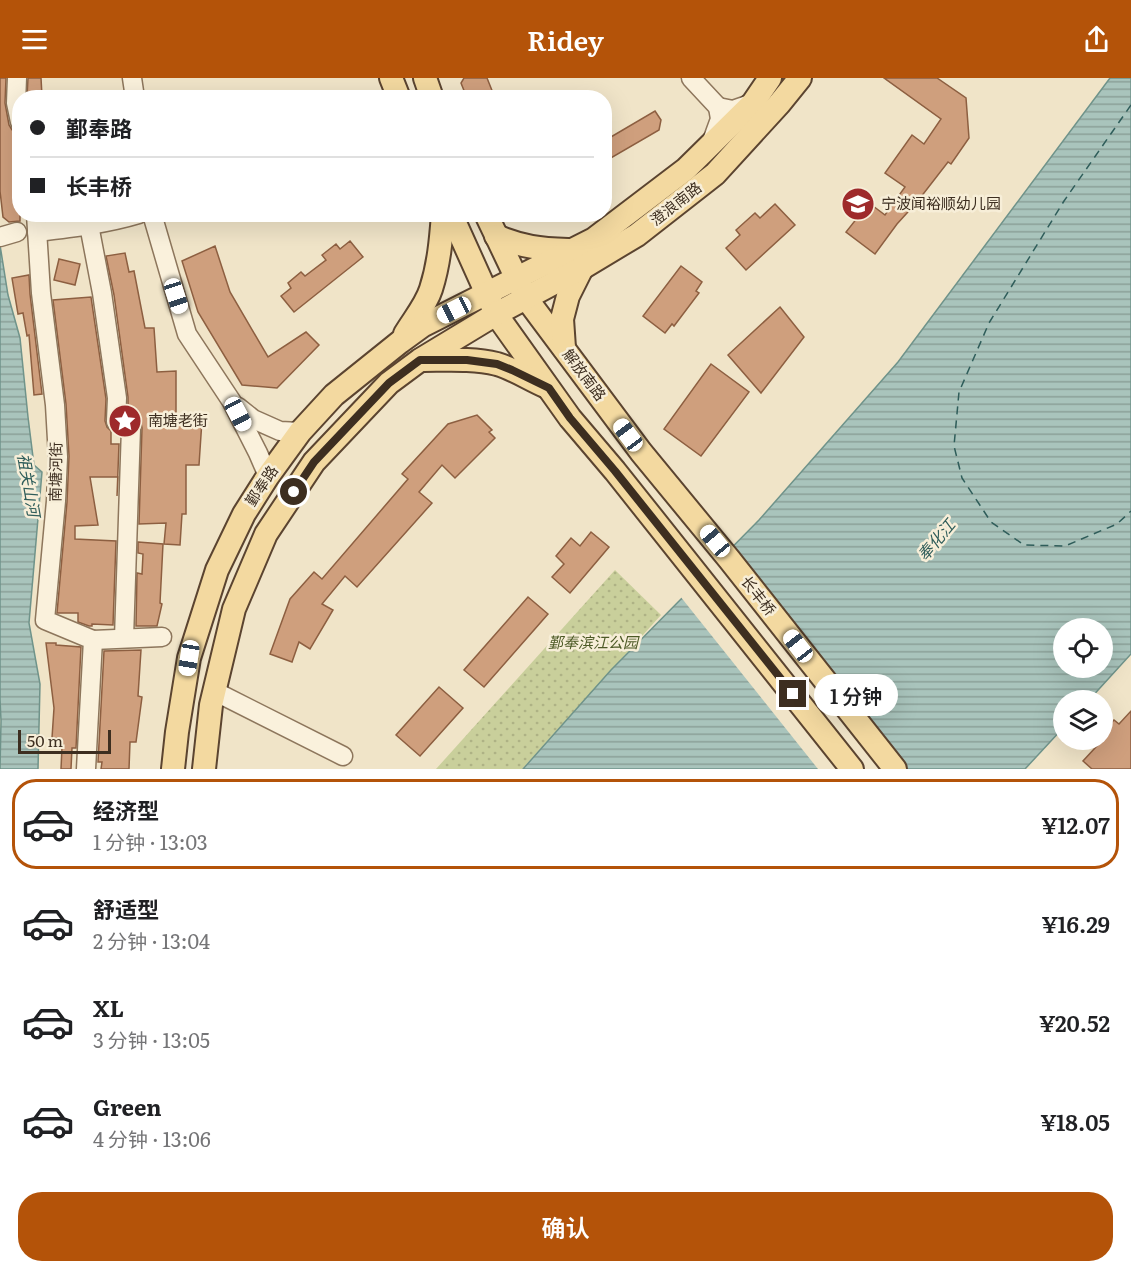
<!DOCTYPE html>
<html lang="zh">
<meta charset="utf-8">
<style>
:root{--surface:#fff;--page:#f6f6f6;--text:#202124;--muted:#757577;--line:#e0e0e0;--accent:#b45309}
body{margin:0;font-family:Literata,"Noto Sans SC",serif;background:var(--page);color:var(--text);height:100vh;display:flex;flex-direction:column;font-size:22px;white-space:nowrap}
*{box-sizing:border-box;margin:0}
p{font-size:20px;color:var(--muted)}
.icon{flex:none;width:33px;height:33px;fill:none;stroke:currentColor;stroke-width:2;stroke-linecap:round;stroke-linejoin:round}
.map{position:relative;height:691px;overflow:hidden}
.sheet{display:flex;flex-direction:column;background:var(--surface);flex:1}
.sheet>*{flex:none}
.guide{position:absolute;left:12px;top:12px;width:600px;height:132px;border-radius:24px;box-shadow:0 6px 24px #0002;display:grid;align-content:center;height:132px;padding:0 18px;background:var(--surface)}
.tools{position:absolute;left:1053px;top:540px;display:grid;gap:12px}
.tools a{display:grid;place-items:center;width:60px;height:60px;border-radius:50%;background:var(--surface);box-shadow:0 6px 24px #0002;font-size:30px}
.scale{position:absolute;left:18px;bottom:15px;width:93px;box-sizing:border-box;padding-left:6px;border:3px solid #3d2e20;border-top:0;font-size:16px;line-height:21px;white-space:nowrap;color:#3d2e20;-webkit-text-stroke:4px #f7eed8;paint-order:stroke}
.end{position:absolute;width:27px;height:27px;margin:-14px;border:8px solid #3d2e20;background:#fff;box-shadow:0 0 0 3px #fff}
.from{border-radius:50%}
.bubble{position:absolute;height:42px;border-radius:21px;background:var(--surface);box-shadow:0 6px 24px #0002;font-size:20px;font-weight:600;line-height:42px;text-align:center}
.car{position:absolute;width:18px;height:36px;margin:-18px -9px;border-radius:8px;box-shadow:0 0 4px 2px #0007;background:linear-gradient(#fff 24%,#345 0 40%,#fff 0 76%,#345 0 86%,#fff 0)}
.guide b{display:flex;align-items:center;gap:21px;height:57px;font-size:22px}
.guide b+b{border-top:2px solid var(--line)}
.guide i{width:15px;height:15px;background:var(--text)}
ul{padding:10px 0 0;list-style:none}
li{display:flex;align-items:center;gap:18px;height:90px;margin:0 12px 9px;padding:0 6px;border:3px solid transparent;border-radius:24px}
li div{flex:1}
li b{display:block;font-size:22px}
li em{font-style:normal;font-weight:600}
li.current{border-color:var(--accent)}
li>.icon{width:54px;height:54px;stroke-width:1.5}
.action{display:flex;gap:12px;margin-top:auto;padding:12px 18px}
.action a{flex:1;height:69px;border-radius:24px;background:var(--accent);color:#fff;font-size:24px;font-weight:600;line-height:69px;text-align:center}
header{display:flex;justify-content:space-between;align-items:center;height:78px;padding:0 18px;background:var(--accent);color:#fff;font-size:27px;font-weight:600}
.map>svg:first-child{display:block}
.park{fill:url(#park-dots)}
.water{fill:url(#water-rules);stroke:#6f938a;stroke-width:1.5;fill-rule:evenodd}
.pier{fill:#f0e4c8}
.lines{fill:none;stroke-linecap:round;stroke-linejoin:round}
.ferry{stroke:#2f5d5a;stroke-width:1.5;stroke-dasharray:8 6;stroke-linecap:butt}
.building{fill:#cf9f7d;stroke:#8d5f41;stroke-width:1.5}
.minor-casing{stroke:#8d765c;stroke-width:21}
.major-casing{stroke:#5b4430;stroke-width:26}
.minor{stroke:#faf1dc;stroke-width:18}
.major{stroke:#f3d9a0;stroke-width:22}
.route{stroke:#3d2e20;stroke-width:8}
.labels{text-anchor:middle;stroke-width:5;stroke-linejoin:round;paint-order:stroke}
.street-label{font-size:15px;fill:#3d2e20;stroke:#f7eed8}
.poi-label{font-size:15px;fill:#3d2e20;stroke:#f7eed8;text-anchor:start}
.park-label{font-size:15px;font-style:italic;fill:#4d5a26;stroke:#f7eed8}
.water-label{font-size:16px;font-style:italic;fill:#2f5d5a;stroke:#f7eed8}
</style>
<header><svg class="icon" aria-label="menu" viewBox="0 0 24 24"><path d="M4 6h16M4 12h16M4 18h16"/></svg>Ridey<svg class="icon" aria-label="share" viewBox="0 0 24 24"><path d="M12 15V3M7 8l5-5 5 5M5 13v7h14v-7"/></svg></header>
<div class="map">
<svg width="1131" height="691" viewBox="0 0 1131 691">
<defs>
<pattern id="park-dots" width="8" height="8" patternUnits="userSpaceOnUse" patternTransform="scale(1.5)"><rect width="8" height="8" fill="#c9cf9b"/><path d="M2 2h.1M6 6h.1" fill="none" stroke="#aeb285" stroke-width="1.8" stroke-linecap="round"/></pattern>
<pattern id="water-rules" width="6" height="5" patternUnits="userSpaceOnUse" patternTransform="scale(1.5)"><rect width="6" height="5" fill="#a9c4bc"/><path d="M0 2.5h6" fill="none" stroke="#8ba098"/></pattern>
</defs>
<rect width="100%" height="100%" fill="#f0e4c8"/>
<!-- park -->
<polygon class="park" points="615,492 661,537 522,691 436,691"/>
<!-- water -->
<g class="water">
<path d="M1110 0H1131V576L1089 622H1064L1063 650 1025 691H523L611 592 759 442 898 284ZM1064 550H1102V590H1064Z"/>
<polygon points="0,167 8,217 20,260 28,339 34,387 42,394 29,545 40,606 38,691 0,691 1,643 0,621"/>
</g>
<!-- pier -->
<polygon class="pier" points="729,468 907,691 818,691 680,518"/>
<g class="lines">
<!-- ferry -->
<polyline class="ferry" points="1131,27 1064,123 989,245 959,314 954,368 962,400 991,444 1024,467 1065,468 1117,446 1131,433"/>
</g>
<!-- building -->
<g class="building">
<polygon points="0,0 6,0 5,25 9,47 12,52 20,55 20,143 9,144 3,139 0,113"/>
<polygon points="28,0 41,0 42,18 27,19"/>
<polygon points="464,0 487,0 495,20 467,20 461,5"/>
<polygon points="884,0 937,0 966,20 969,60 951,86 948,84 917,124 897,146 875,176 846,154 869,125 885,137 905,109 885,95 912,57 924,66 941,41"/>
<polygon points="655,33 661,42 659,52 604,84 604,63"/>
<polygon points="775,126 795,147 746,192 726,170 740,157 736,152 755,135 760,140"/>
<polygon points="350,163 363,179 294,234 281,218 291,210 288,205 301,194 305,198 326,182 322,177 336,166 340,171"/>
<polygon points="215,168 230,214 268,279 306,254 319,267 277,310 242,307 198,234 182,183"/>
<polygon points="125,175 129,194 134,193 145,250 154,250 157,294 176,293 176,342 202,342 199,387 186,387 186,436 182,436 180,467 164,466 166,445 139,446 142,350 141,345 137,340 137,332 128,334 128,319 114,217 106,178"/>
<polygon points="59,181 80,186 75,207 54,202"/>
<polygon points="681,188 702,204 696,213 699,215 674,248 672,246 665,255 643,238"/>
<polygon points="29,197 30,216 42,316 34,317 29,257 27,258 23,235 18,236 12,200"/>
<polygon points="91,219 106,321 105,343 107,349 111,353 111,366 119,366 117,418 118,399 90,399 98,447 75,448 75,461 116,463 113,547 92,546 92,548 89,548 78,544 78,535 57,535 67,424 69,378 66,326 53,222"/>
<polygon points="780,229 804,259 761,315 728,277"/>
<polygon points="711,286 749,314 701,378 664,351"/>
<polygon points="477,337 492,352 489,354 495,360 455,400 442,387 419,414 432,425 357,509 345,498 322,526 333,532 310,571 299,564 292,584 270,576 290,521 314,494 322,501 408,401 402,396 448,346"/>
<polygon points="591,454 609,469 570,515 552,499 564,486 556,478 571,460 580,468"/>
<polygon points="138,464 163,466 160,525 162,526 157,548 136,548 137,495 142,496 143,476 138,475"/>
<polygon points="528,519 548,536 484,609 464,592"/>
<polygon points="46,565 56,565 56,567 81,569 76,670 72,670 71,691 61,691 62,669 56,669 56,660 52,660 54,630"/>
<polygon points="141,572 138,618 142,619 136,664 130,664 129,691 101,691 102,684 98,684 104,573"/>
<polygon points="439,609 463,630 420,678 396,657"/>
<polygon points="1131,633 1131,691 1092,691 1083,683 1107,657 1103,653 1114,642 1119,646"/>
</g>
<g class="lines">
<defs>
<g id="minor">
<polyline points="17,0 16,25 20,44"/>
<polyline points="132,0 135,20"/>
<polyline points="691,0 718,29"/>
<polyline points="712,63 720,41 718,29 733,32 753,25"/>
<polyline points="36,136 41,215 55,327 58,379 56,423 45,542 93,562 86,691"/>
<polyline points="152,136 187,256 232,324 258,375 268,398"/>
<polyline points="89,147 102,215 117,320 116,343 131,350 124,560"/>
<path d="M37 154C71 150 106 146 139 136"/>
<polyline points="0,159 17,154"/>
<polyline points="238,329 253,341 280,353 300,354"/>
<polyline points="93,562 162,559"/>
<polyline points="214,613 343,678"/>
</g>
<g id="major">
<polyline points="391,0 399,20"/>
<polyline points="425,0 432,20"/>
<polyline points="451,136 496,236 570,340 615,393 852,691"/>
<polyline points="486,136 526,220 641,374 729,481 895,691"/>
<path d="M496 158C522 169 540 171 568 172"/>
<path d="M405 256C414 241 426 227 431 211 439 186 441 162 443 136"/>
<polyline points="564,270 562,241 568,218 582,190"/>
<path d="M421 282C446 282 473 280 497 286 514 291 529 301 545 308"/>
<polyline points="173,691 177,654 189,580 217,492 244,436 268,398 300,354 334,317 400,264 422,248 594,161 686,91 753,25 770,0"/>
<polyline points="204,691 211,627 234,531 266,456 314,384 389,305 420,282 496,236 582,190 637,157 715,96 779,26 800,0"/>
</g>
</defs>
<!-- minor casing -->
<use href="#minor" class="minor-casing"/>
<!-- major casing -->
<use href="#major" class="major-casing"/>
<!-- minor -->
<use href="#minor" class="minor"/>
<!-- major -->
<use href="#major" class="major"/>
</g>
<g class="lines">
<!-- route -->
<polyline class="route" points="294,414 314,384 389,305 420,282 467,282 497,286 512,292 549,310 570,340 615,393 793,616"/>
</g>
<!-- icons -->
<defs>
<symbol id="school-disc" viewBox="-11 -11 22 22"><circle r="9.5" fill="#9e2a2b" stroke="#f7eed8"/><path d="M0-5L7-2L0 1L-7-2ZM-4 1L0 2.5L4 1V4Q0 6-4 4Z" fill="#fff"/></symbol>
<symbol id="sight-disc" viewBox="-11 -11 22 22"><circle r="9.5" fill="#9e2a2b" stroke="#f7eed8"/><path d="M0-6L1.8-2.2L6-1.7L2.9 1.2L3.7 5.4L0 3.3L-3.7 5.4L-2.9 1.2L-6-1.7L-1.8-2.2Z" fill="#fff"/></symbol>
</defs>
<g fill-rule="evenodd">
<use href="#school-disc" x="839" y="107" width="38" height="38"/>
<use href="#sight-disc" x="106" y="324" width="38" height="38"/>
</g>
<g class="labels">
<!-- street labels -->
<g class="street-label">
<text transform="translate(676 126) rotate(-38)" y="5">澄浪南路</text>
<text transform="translate(584 297) rotate(53)" y="5">解放南路</text>
<text transform="translate(56 394) rotate(-89)" y="5">南塘河街</text>
<text transform="translate(262 408) rotate(-56)" y="5">鄞奉路</text>
<text transform="translate(758 518) rotate(52)" y="5">长丰桥</text>
</g>
<!-- poi labels -->
<g class="poi-label">
<text x="881" y="131">宁波闻裕顺幼儿园</text>
<text x="148" y="348">南塘老街</text>
</g>
<!-- park labels -->
<g class="park-label">
<text x="593" y="570">鄞奉滨江公园</text>
</g>
<!-- water labels -->
<g class="water-label">
<text transform="translate(29 407) rotate(80)" y="6">祖关山河</text>
<text transform="translate(936 462) rotate(-50)" y="6">奉化江</text>
</g>
</g>
</svg>
<div class="tools">
<a><svg class="icon" aria-label="locate" viewBox="0 0 24 24"><circle cx="12" cy="12" r="6"/><path d="M12 2v4M12 18v4M2 12h4M18 12h4"/></svg></a>
<a><svg class="icon" aria-label="layers" viewBox="0 0 24 24"><path d="M12 4l9 5-9 5-9-5zM3 14l9 5 9-5"/></svg></a>
</div>
<div class="scale">50 m</div>
<i class="end from" style="left:294px;top:414px"></i>
<i class="end" style="left:793px;top:616px"></i>
<div class="bubble" style="left:814px;top:596px;width:84px">1 分钟</div>
<i class="car" style="left:176px;top:218px;rotate:162deg"></i>
<i class="car" style="left:454px;top:232px;rotate:243deg"></i>
<i class="car" style="left:238px;top:336px;rotate:152deg"></i>
<i class="car" style="left:628px;top:357px;rotate:323deg"></i>
<i class="car" style="left:715px;top:463px;rotate:320deg"></i>
<i class="car" style="left:798px;top:568px;rotate:322deg"></i>
<i class="car" style="left:189px;top:580px;rotate:189deg"></i>
<div class="guide">
<b><i class="from"></i>鄞奉路</b>
<b><i></i>长丰桥</b>
</div>
</div>
<section class="sheet">
<ul>
<li class="current"><svg class="icon" aria-label="car" viewBox="0 0 24 24"><path d="M5 17H2v-5l4-1 3-4h7l3 4 3 1v5h-3M9 17h6M6 11h13"/><circle cx="7" cy="17" r="2"/><circle cx="17" cy="17" r="2"/></svg><div><b>经济型</b><p>1 分钟 · 13:03</p></div><em>¥12.07</em></li>
<li><svg class="icon" aria-label="car" viewBox="0 0 24 24"><path d="M5 17H2v-5l4-1 3-4h7l3 4 3 1v5h-3M9 17h6M6 11h13"/><circle cx="7" cy="17" r="2"/><circle cx="17" cy="17" r="2"/></svg><div><b>舒适型</b><p>2 分钟 · 13:04</p></div><em>¥16.29</em></li>
<li><svg class="icon" aria-label="car" viewBox="0 0 24 24"><path d="M5 17H2v-5l4-1 3-4h7l3 4 3 1v5h-3M9 17h6M6 11h13"/><circle cx="7" cy="17" r="2"/><circle cx="17" cy="17" r="2"/></svg><div><b>XL</b><p>3 分钟 · 13:05</p></div><em>¥20.52</em></li>
<li><svg class="icon" aria-label="car" viewBox="0 0 24 24"><path d="M5 17H2v-5l4-1 3-4h7l3 4 3 1v5h-3M9 17h6M6 11h13"/><circle cx="7" cy="17" r="2"/><circle cx="17" cy="17" r="2"/></svg><div><b>Green</b><p>4 分钟 · 13:06</p></div><em>¥18.05</em></li>
</ul>
<div class="action"><a>确认</a></div>
</section>
